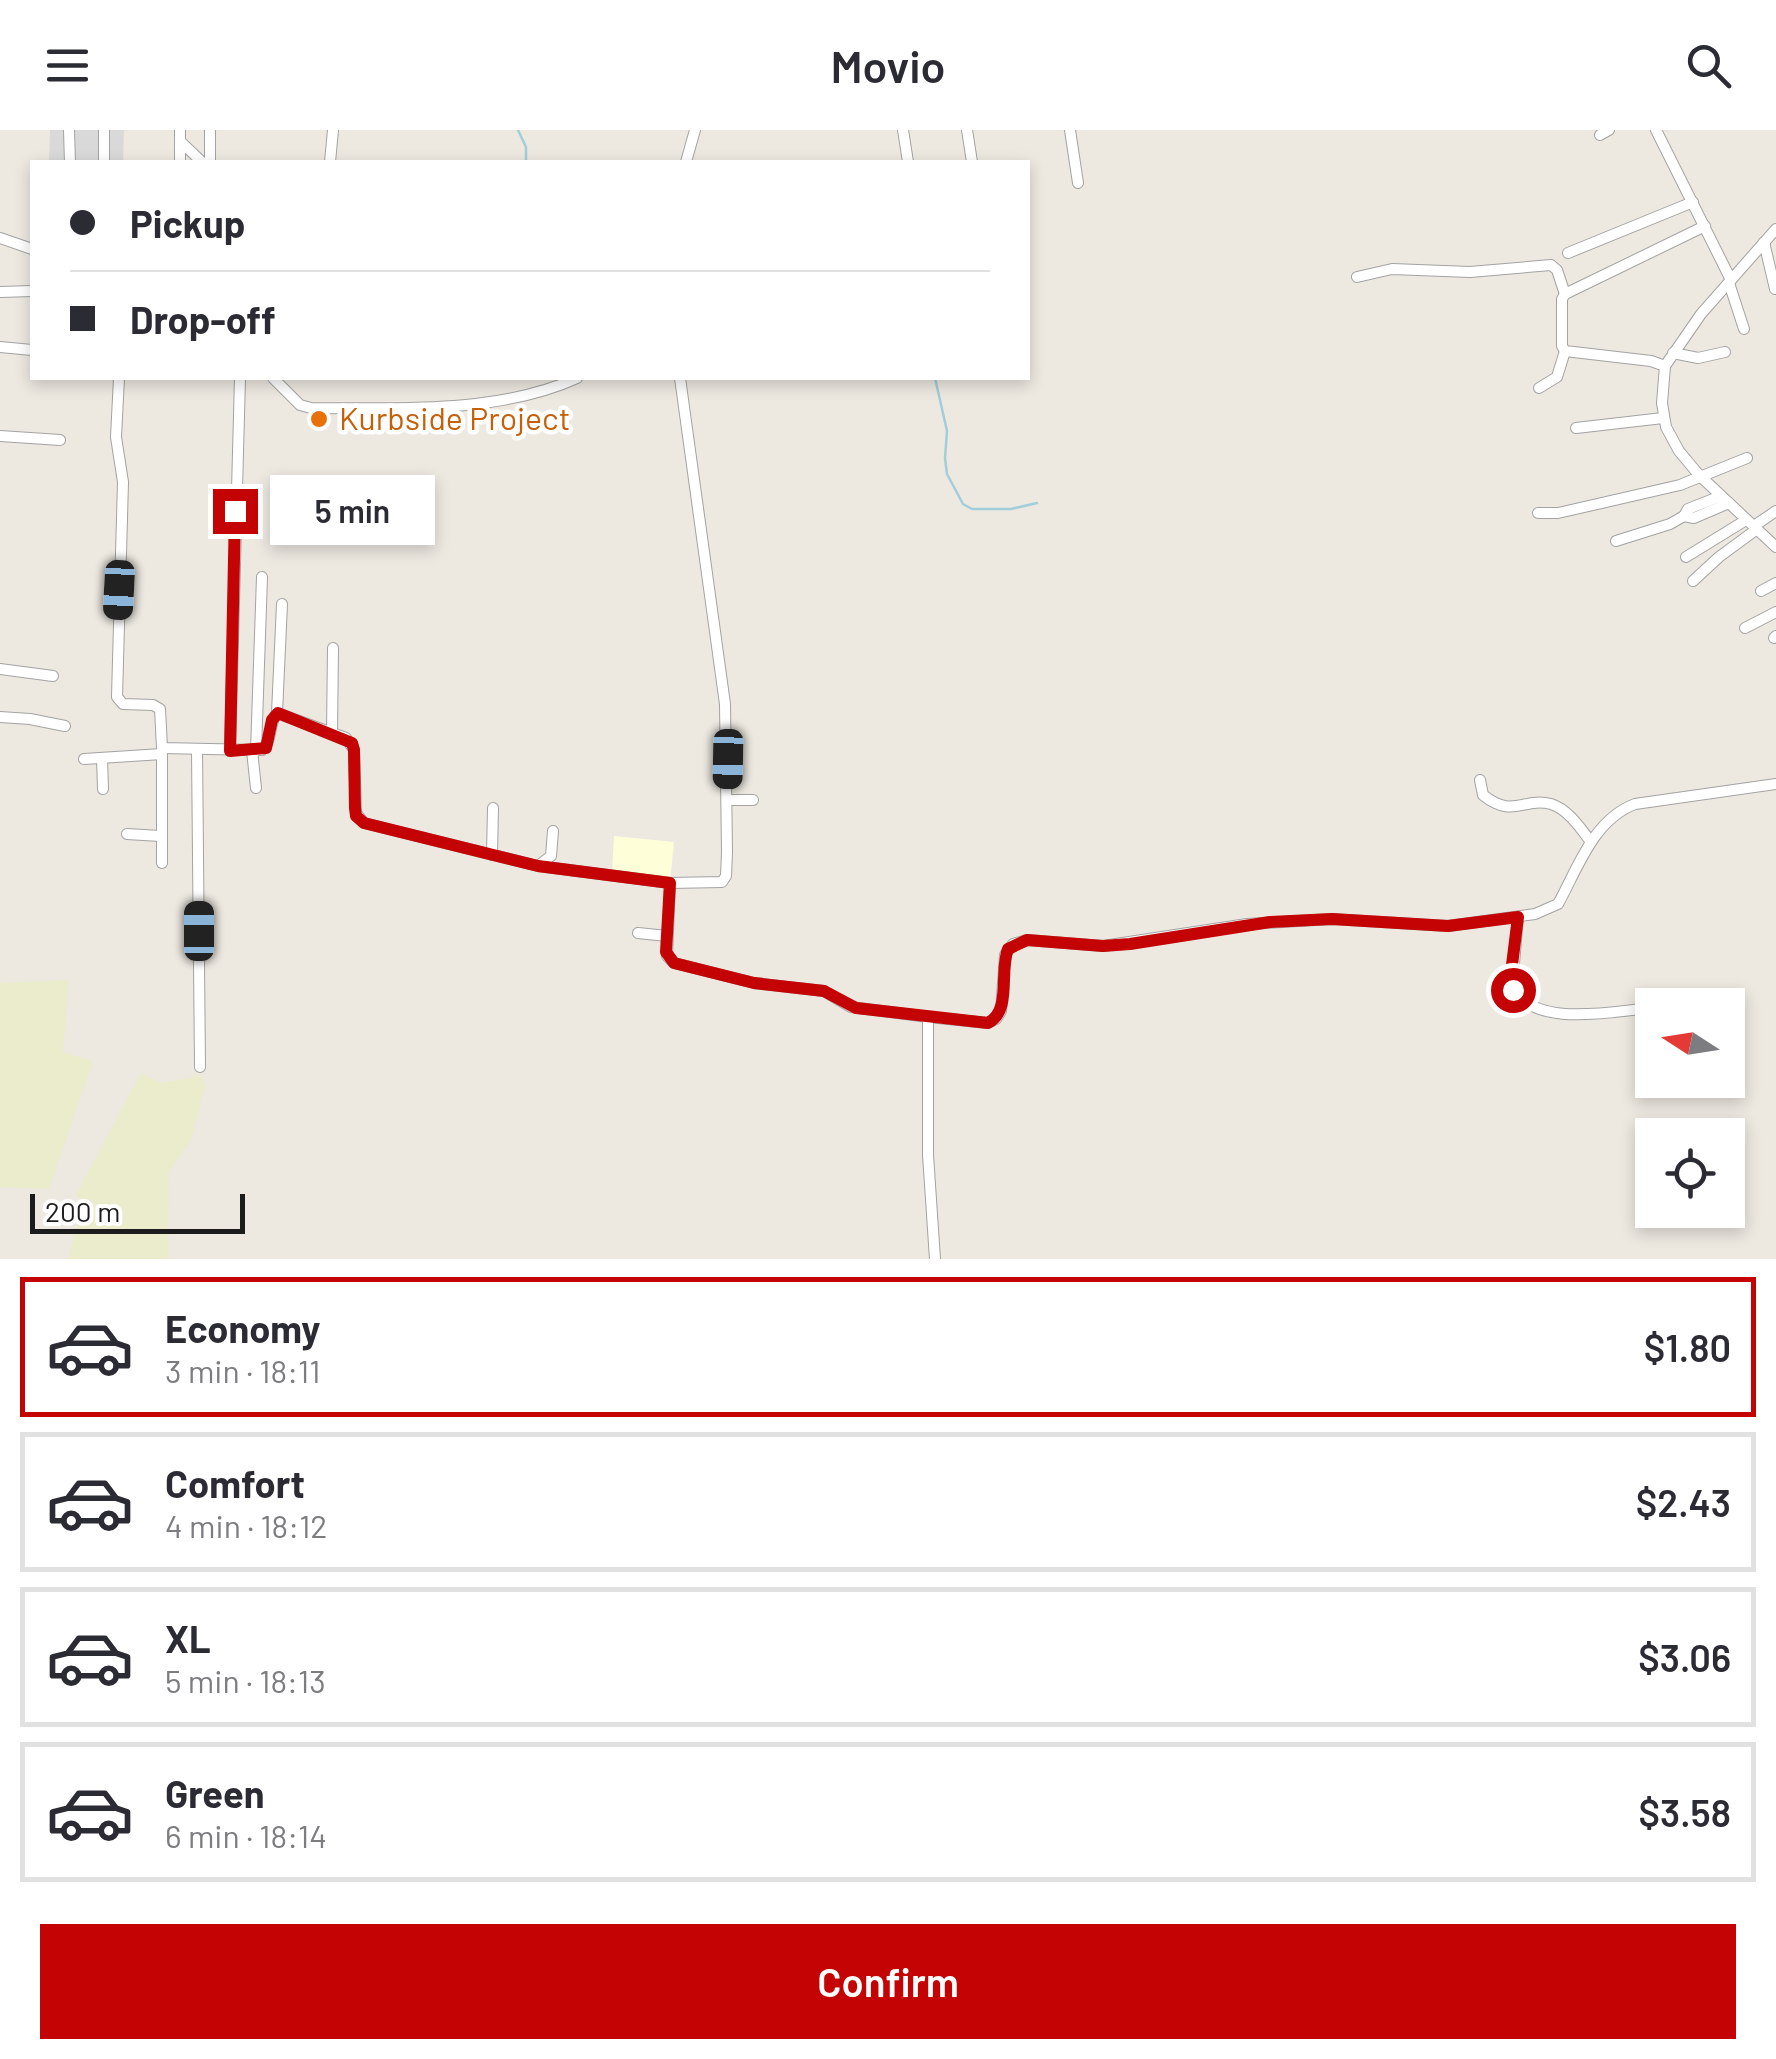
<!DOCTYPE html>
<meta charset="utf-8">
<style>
:root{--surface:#fff;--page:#f7f7f7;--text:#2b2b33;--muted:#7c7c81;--line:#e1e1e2;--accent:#c40304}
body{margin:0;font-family:Barlow,sans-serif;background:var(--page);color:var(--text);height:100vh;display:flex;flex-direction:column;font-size:38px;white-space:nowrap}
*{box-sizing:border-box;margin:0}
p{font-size:32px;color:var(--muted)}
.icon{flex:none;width:55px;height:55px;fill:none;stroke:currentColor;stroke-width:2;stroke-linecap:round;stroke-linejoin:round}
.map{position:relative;height:1129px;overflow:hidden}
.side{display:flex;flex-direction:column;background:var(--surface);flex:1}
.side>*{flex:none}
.top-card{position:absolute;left:30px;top:30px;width:1000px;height:220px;border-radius:0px;box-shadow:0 5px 15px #0003;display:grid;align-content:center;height:220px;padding:0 40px;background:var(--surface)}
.needle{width:65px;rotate:282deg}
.buttons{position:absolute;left:1635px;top:858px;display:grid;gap:20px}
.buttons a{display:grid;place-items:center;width:110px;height:110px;border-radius:0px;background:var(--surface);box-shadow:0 5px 15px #0003;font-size:50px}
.scale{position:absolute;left:30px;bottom:25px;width:215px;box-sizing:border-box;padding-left:10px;border:5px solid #1c1c1c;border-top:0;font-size:28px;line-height:35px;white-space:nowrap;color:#1c1c1c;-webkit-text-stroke:8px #fff;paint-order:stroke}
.end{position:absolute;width:45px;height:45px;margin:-22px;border:12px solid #c40304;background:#fff;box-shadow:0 0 0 5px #fff}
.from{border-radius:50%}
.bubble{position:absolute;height:70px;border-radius:0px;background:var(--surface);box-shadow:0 5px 15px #0003;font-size:32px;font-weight:600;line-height:70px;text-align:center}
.car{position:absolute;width:30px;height:60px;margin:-30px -15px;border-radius:12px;box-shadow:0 0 8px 2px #0007;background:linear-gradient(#222 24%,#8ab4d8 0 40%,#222 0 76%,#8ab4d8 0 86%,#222 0)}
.top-card b{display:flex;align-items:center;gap:35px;height:95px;font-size:38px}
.top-card b+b{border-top:2px solid var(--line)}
.top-card i{width:25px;height:25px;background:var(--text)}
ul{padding:18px 0 0;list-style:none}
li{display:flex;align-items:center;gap:30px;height:140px;margin:0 20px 15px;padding:0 20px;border:5px solid var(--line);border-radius:0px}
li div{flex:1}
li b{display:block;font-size:38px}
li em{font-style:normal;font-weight:600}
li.active{border-color:var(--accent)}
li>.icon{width:90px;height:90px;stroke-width:1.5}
.action{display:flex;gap:20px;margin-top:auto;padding:20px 40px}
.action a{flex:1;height:115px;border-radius:0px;background:var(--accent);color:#fff;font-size:40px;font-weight:600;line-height:115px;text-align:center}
header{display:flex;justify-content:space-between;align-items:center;height:130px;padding:0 40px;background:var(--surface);font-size:45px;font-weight:600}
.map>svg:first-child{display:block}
.residential{fill:#dad9d9}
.education{fill:#fefed9}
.farmland{fill:#eaeccc}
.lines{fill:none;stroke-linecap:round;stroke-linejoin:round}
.stream{stroke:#a2cedb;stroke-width:2.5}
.minor-casing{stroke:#a3a3a3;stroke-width:12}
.minor{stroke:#fff;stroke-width:10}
.route{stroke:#c40304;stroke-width:12}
.food-dot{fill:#e8710a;stroke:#fff;stroke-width:4}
.labels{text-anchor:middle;stroke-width:9;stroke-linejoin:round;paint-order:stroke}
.food-label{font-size:32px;fill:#c56008;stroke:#fff;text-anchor:start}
</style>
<header><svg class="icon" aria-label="menu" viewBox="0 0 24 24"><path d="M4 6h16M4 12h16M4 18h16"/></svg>Movio<svg class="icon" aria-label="search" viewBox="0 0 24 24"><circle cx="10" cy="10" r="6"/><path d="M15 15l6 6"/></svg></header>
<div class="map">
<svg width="1776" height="1129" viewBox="0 0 1776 1129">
<rect width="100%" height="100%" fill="#ede9e1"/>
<!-- residential -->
<polygon class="residential" points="50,0 124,0 123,32 49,32"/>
<!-- education -->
<polygon class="education" points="614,706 674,712 670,751 612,744"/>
<!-- farmland -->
<g class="farmland">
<polygon points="69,850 63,922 93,931 49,1059 0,1057 0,853"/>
<polygon points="141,943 162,953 201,945 205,956 191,1010 169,1042 168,1129 68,1129 83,1074 76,1065"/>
</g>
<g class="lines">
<!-- stream -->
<g class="stream">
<polyline points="518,0 526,17 526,32"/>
<polyline points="935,248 947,301 945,328 947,344 963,374 972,379 1011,379 1037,373"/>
</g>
<defs>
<g id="minor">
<polyline points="69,0 70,32"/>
<polyline points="903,0 908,32"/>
<polyline points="967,0 972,32"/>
<polyline points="1070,0 1078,53"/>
<polyline points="1656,0 1731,150"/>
<polyline points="1600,5 1609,0"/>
<polyline points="180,11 202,32"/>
<polyline points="104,32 104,0"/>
<polyline points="180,32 180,0"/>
<polyline points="210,32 210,0"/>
<polyline points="330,32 333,0"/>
<polyline points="686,32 695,0"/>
<polyline points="1776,99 1701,184 1665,236 1662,273 1666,297 1679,321 1699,345 1776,417"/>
<polyline points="0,108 32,119"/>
<polyline points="1764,112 1775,159"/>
<polyline points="1568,123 1693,72"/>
<polyline points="1357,147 1392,139 1470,142 1551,135 1557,140 1565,164"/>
<polyline points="1729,153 1744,199"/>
<polyline points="0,162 32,161"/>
<polyline points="0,217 32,220"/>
<polyline points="1673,223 1698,228 1725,222"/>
<polyline points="1665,236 1651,231 1565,221 1562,216 1562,169 1565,164 1705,96"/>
<path d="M119 248 116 307 123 352 117 567 123 574 153 575 160 579 162 618 262 620C273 611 268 594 277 583L346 608 354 620 356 683 364 693 538 736 670 753"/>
<path d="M273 248 300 275 311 278C396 278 498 284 577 248"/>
<polyline points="680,248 725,574 727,722 726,746 722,752 670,753 667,826 674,833 754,853 824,861 851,877 928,887 928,1025 935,1129"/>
<polyline points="1539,258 1557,247 1565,221"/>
<polyline points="1576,298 1663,288"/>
<polyline points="0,306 60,310"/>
<polyline points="1538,383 1558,383 1680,355 1747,328"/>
<polyline points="1684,386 1694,388 1729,373"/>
<polyline points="1754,396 1776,381"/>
<polyline points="1616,411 1670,394 1684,386 1688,379 1721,366"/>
<polyline points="1686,427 1746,390"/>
<polyline points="1693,451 1719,427 1757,399"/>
<polyline points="1761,461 1776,453"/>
<polyline points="1745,498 1776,482"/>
<polyline points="1774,508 1776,506"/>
<polyline points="0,539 53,546"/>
<polyline points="277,583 282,474"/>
<polyline points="0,587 30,589 65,596"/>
<polyline points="332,603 333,518"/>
<polyline points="162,618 162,733"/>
<polyline points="197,620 200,937"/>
<polyline points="230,621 240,248"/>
<polyline points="252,621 256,658"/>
<polyline points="256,621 262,447"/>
<polyline points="102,628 103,659"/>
<polyline points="84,629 162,624"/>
<path d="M1480 650 1483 665C1513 689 1523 667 1551 674 1568 679 1581 699 1591 712"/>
<polyline points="727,670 753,670"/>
<polyline points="127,704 160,706"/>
<polyline points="492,725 493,678"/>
<polyline points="538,736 551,726 553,701"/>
<path d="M1518 787 1512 857C1535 899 1612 881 1652 878"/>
<polyline points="638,803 667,806"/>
<polyline points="1683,875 1724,871"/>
<path d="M928 887 988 893 996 889 1001 881 1005 825 1013 814 1027 810 1103 816 1247 794 1332 789 1448 796 1535 784 1558 774C1578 738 1593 690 1635 674L1776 654"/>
</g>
</defs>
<!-- minor casing -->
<use href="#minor" class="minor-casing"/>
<!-- minor -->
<use href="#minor" class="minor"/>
</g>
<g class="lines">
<!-- route -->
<path class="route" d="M235 381 230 621 266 618 272 590 278 583 352 613 354 620 355 678 356 686 364 693 538 736 670 753 666 822 674 833 754 853 824 861 856 878 988 893C1012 881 999 841 1008 819L1027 810 1103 816 1130 814 1270 792 1332 789 1448 796 1518 787 1511 843 1513 860"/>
</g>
<!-- markers -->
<circle class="food-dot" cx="319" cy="289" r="10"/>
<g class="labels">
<!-- food labels -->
<g class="food-label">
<text x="339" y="300">Kurbside Project</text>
</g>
</g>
</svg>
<div class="buttons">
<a><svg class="needle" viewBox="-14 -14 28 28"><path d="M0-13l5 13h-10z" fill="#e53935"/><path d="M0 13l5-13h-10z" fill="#7c7c81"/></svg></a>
<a><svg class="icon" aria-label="locate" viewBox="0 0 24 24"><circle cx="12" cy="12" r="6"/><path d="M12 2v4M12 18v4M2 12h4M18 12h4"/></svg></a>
</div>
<div class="scale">200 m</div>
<i class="end from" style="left:1513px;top:860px"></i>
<i class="end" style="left:235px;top:381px"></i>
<div class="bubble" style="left:270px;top:345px;width:165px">5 min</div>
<i class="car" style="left:119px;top:460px;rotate:183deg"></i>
<i class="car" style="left:728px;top:629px;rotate:181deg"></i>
<i class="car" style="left:199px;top:801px;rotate:0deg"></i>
<div class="top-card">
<b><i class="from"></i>Pickup</b>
<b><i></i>Drop-off</b>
</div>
</div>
<section class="side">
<ul>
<li class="active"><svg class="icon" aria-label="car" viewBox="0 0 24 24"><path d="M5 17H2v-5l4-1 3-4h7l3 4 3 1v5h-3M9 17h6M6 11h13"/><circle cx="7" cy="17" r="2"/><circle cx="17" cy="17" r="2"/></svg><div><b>Economy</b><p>3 min · 18:11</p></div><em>$1.80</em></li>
<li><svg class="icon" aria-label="car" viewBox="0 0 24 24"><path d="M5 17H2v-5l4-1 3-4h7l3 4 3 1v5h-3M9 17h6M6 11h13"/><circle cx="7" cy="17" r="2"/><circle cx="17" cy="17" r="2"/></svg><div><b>Comfort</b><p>4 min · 18:12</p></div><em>$2.43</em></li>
<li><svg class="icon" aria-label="car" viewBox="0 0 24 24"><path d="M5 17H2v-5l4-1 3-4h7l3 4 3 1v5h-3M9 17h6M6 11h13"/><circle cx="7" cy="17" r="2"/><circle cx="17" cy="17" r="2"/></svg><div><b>XL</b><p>5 min · 18:13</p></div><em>$3.06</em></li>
<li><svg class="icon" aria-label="car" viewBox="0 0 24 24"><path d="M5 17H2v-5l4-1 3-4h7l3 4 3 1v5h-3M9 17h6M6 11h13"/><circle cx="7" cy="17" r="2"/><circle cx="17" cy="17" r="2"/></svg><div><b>Green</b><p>6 min · 18:14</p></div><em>$3.58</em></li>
</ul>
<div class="action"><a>Confirm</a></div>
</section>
